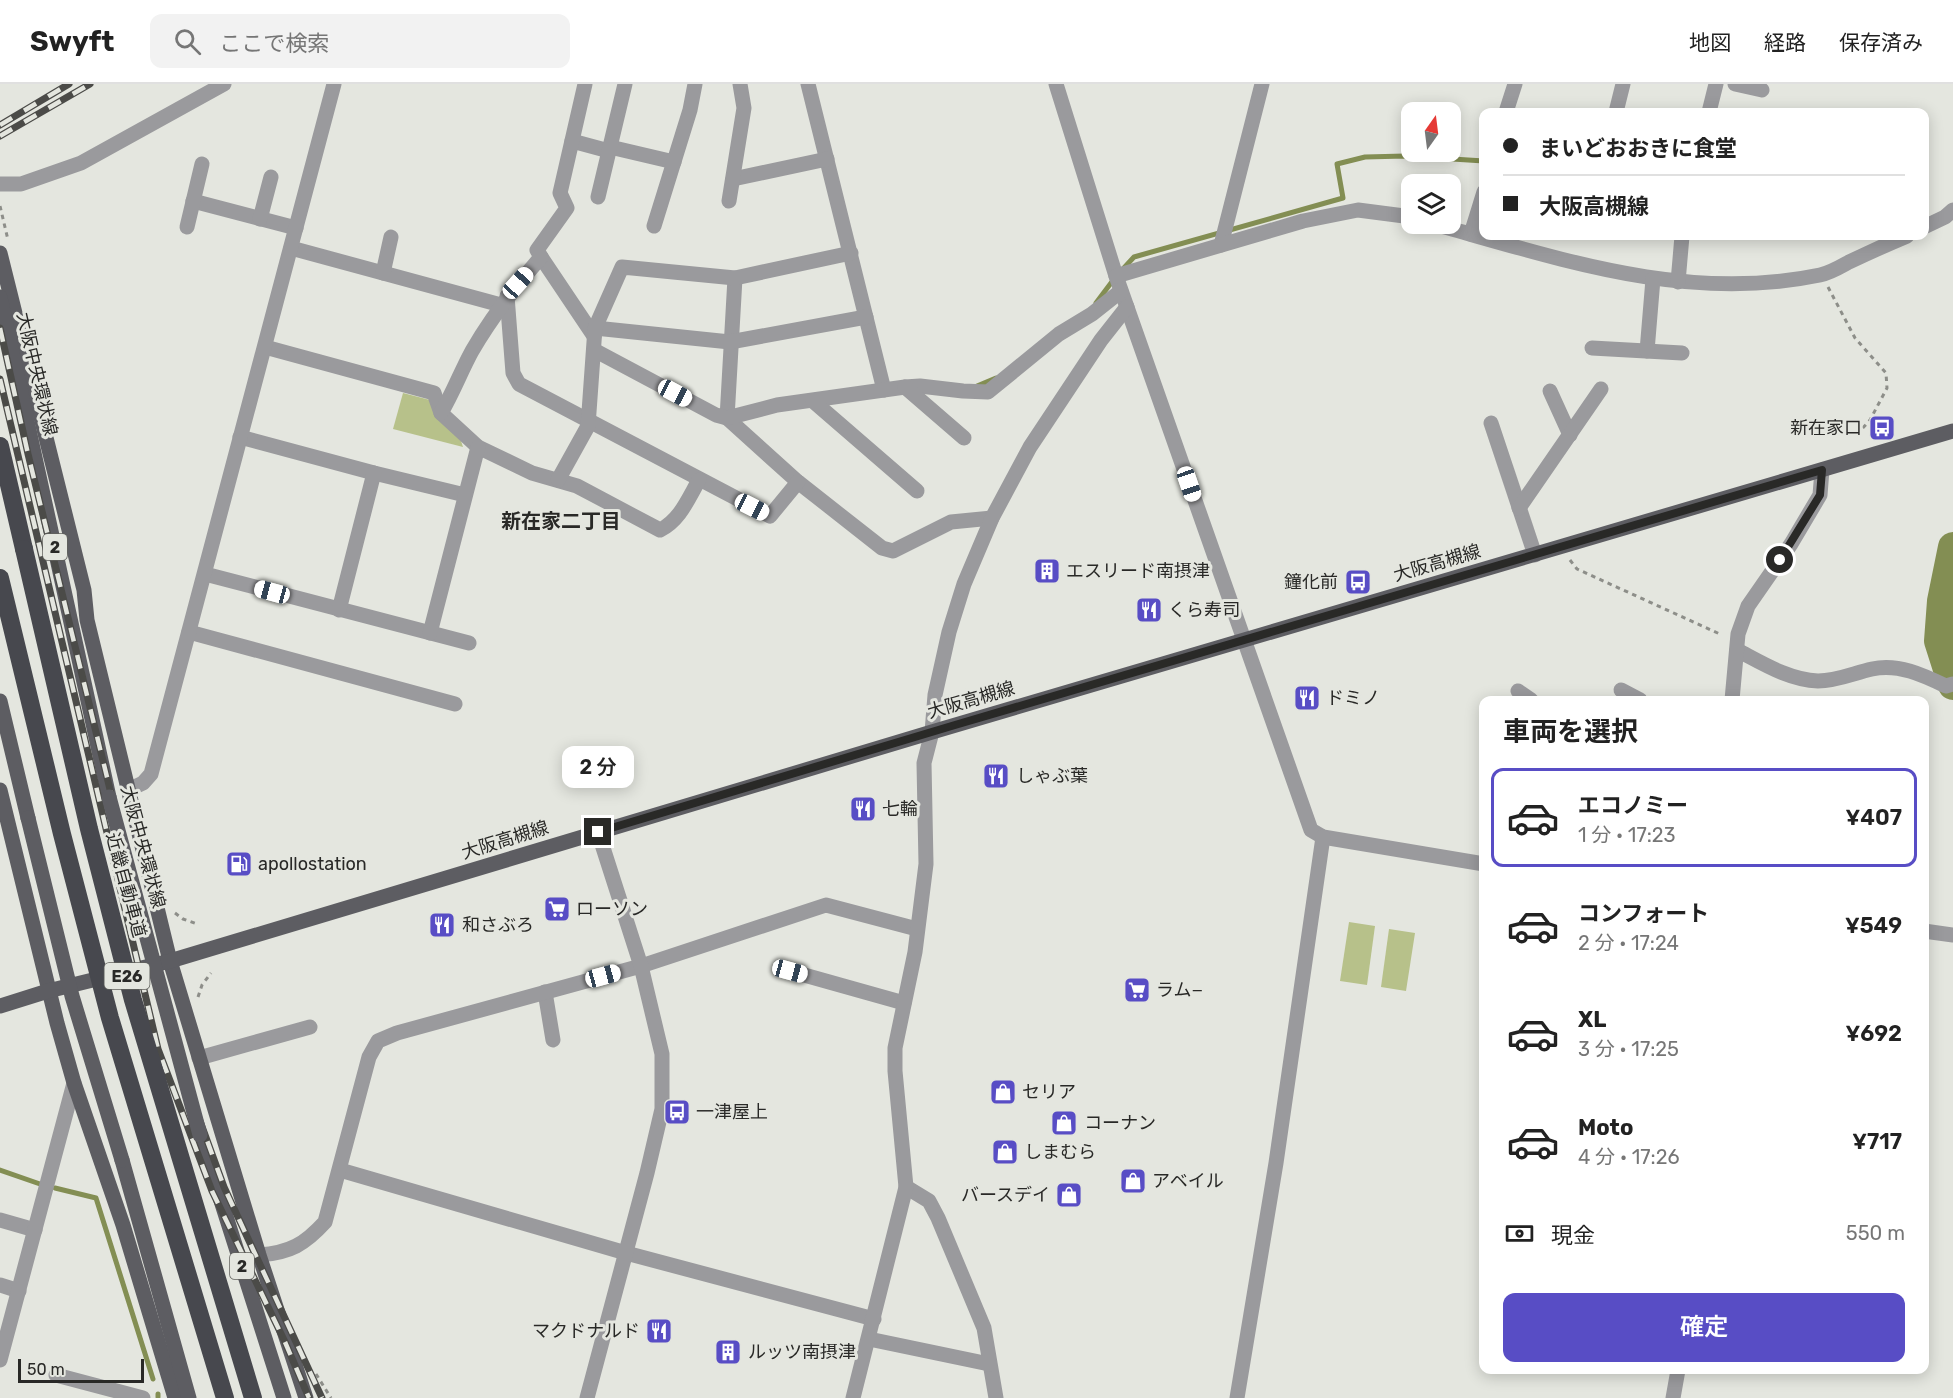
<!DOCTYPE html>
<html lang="ja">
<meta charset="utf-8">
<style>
:root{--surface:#fff;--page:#f2f2f2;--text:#222;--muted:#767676;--line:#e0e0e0;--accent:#584dc5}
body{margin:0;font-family:Rubik,"Noto Sans JP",sans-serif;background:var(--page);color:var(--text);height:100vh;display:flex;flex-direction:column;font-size:22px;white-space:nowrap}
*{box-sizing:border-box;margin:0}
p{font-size:20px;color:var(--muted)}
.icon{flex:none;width:33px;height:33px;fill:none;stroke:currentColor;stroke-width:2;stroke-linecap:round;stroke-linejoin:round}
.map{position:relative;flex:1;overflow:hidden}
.side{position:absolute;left:1479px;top:612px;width:450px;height:678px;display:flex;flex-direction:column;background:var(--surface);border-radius:12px;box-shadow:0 3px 15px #0003}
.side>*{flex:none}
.hud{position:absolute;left:1479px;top:24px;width:450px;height:132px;border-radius:12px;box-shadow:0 3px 15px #0003;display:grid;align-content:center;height:132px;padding:0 24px;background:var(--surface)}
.needle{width:39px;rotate:14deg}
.fabs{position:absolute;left:1401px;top:18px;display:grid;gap:12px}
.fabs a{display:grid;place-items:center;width:60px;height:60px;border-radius:12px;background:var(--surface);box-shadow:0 3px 15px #0003;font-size:30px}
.scale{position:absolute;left:18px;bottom:15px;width:126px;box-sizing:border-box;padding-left:6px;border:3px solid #292927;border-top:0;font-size:16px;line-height:21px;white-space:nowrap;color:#292927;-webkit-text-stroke:4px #e4e6df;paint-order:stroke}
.end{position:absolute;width:27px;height:27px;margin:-14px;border:8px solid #292927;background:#fff;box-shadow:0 0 0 3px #fff}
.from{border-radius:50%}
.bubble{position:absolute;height:42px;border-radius:12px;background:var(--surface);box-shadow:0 3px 15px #0003;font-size:20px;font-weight:600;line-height:42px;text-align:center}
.car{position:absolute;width:18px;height:36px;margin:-18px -9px;border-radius:8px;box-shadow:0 0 4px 2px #0007;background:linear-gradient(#fff 24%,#345 0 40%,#fff 0 76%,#345 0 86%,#fff 0)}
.hud b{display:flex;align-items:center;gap:21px;height:57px;font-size:22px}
.hud b+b{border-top:2px solid var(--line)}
.hud i{width:15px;height:15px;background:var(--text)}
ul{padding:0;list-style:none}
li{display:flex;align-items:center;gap:18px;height:99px;margin:0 12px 9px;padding:0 12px;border:3px solid transparent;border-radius:12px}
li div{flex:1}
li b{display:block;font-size:22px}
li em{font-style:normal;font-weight:600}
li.selected{border-color:var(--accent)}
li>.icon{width:54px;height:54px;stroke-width:1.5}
h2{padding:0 24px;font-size:27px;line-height:72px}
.pay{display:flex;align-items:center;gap:15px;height:66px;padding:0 24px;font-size:22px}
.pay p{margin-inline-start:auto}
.cta{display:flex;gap:12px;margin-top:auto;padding:12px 24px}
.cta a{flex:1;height:69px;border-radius:12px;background:var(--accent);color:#fff;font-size:24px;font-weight:600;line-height:69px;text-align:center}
header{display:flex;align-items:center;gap:36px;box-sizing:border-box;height:84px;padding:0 30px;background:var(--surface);border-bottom:2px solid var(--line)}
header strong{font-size:28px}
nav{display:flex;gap:33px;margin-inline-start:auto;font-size:21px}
.search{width:420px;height:54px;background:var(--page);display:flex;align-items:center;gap:15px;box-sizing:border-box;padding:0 21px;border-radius:12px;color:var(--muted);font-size:22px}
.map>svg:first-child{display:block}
.green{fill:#b7c18a}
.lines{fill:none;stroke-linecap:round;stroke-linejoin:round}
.stream{stroke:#838e53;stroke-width:5}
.river{stroke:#838e53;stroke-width:30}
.path{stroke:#8d8e89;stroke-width:3;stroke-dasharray:4.5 4.5;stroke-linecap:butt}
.minor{stroke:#9a9a9d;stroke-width:15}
.major{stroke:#5d5d62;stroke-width:15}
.highway{stroke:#47484e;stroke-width:18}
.rail-casing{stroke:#4b4b48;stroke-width:7}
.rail{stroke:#e4e6df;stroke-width:4.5;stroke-dasharray:14;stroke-linecap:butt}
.major-bridge{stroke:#5d5d62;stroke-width:15}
.highway-bridge{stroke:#47484e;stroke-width:18}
.route{stroke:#292927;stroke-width:8}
.labels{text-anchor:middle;stroke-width:6;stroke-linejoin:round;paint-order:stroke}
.shield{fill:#e4e6df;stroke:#61625e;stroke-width:1.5}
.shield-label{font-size:16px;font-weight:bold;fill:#292927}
.street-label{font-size:18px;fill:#292927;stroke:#e4e6df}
.poi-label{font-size:18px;fill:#292927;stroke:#e4e6df;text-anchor:start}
.neighbourhood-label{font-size:20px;font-weight:bold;fill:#292927;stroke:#e4e6df}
</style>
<header>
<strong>Swyft</strong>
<div class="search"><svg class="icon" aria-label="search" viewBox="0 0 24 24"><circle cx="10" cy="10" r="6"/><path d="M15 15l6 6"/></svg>ここで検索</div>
<nav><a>地図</a><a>経路</a><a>保存済み</a></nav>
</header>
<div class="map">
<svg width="1953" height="1314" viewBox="0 0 1953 1314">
<rect width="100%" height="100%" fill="#e4e6df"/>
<!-- green -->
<g class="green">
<polygon points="403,309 430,316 461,357 463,363 393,345"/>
<polygon points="1349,838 1375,842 1367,901 1340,897"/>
<polygon points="1389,845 1415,849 1406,907 1381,903"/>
</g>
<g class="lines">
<!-- stream -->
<g class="stream">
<polyline points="1122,186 1134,173 1343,114 1337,80 1365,73 1405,72 1484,77"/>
<polyline points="1096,219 1114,195"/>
<polyline points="977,302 996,294"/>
<polyline points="0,1086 40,1100"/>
<polyline points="55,1104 96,1114 153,1295"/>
<polyline points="158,1310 158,1313"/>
</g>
<!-- river -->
<polyline class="river" points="1953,463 1942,517 1939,557 1953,601"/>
<!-- path -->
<g class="path">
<polyline points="0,122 8,156"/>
<polyline points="1828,203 1855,254 1886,289 1887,304 1870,336 1860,347"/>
<polyline points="1570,476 1577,485 1722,551"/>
<polyline points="175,829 183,835 197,840"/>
<polyline points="198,913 202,901 211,889"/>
<polyline points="316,1290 331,1314"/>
</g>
<!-- minor -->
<g class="minor">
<polyline points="808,0 884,306"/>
<polyline points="1056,0 1116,192 1311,746 1323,753 1484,780"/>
<polyline points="1735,0 1762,6"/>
<polyline points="1506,28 1515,0"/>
<polyline points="1616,28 1623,0"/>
<polyline points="1709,28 1716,0"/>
<polyline points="572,57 609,67"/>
<polyline points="610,63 674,78"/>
<polyline points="733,95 827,75"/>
<polyline points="0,100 21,100 81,79 224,0"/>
<polyline points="598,113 625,0"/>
<polyline points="193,117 296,144"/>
<polyline points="729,117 744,24 740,0"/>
<polyline points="260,135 271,93"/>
<path d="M1434 140C1561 175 1686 219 1820 191 1830 189 1840 183 1849 178 1868 169 1888 160 1907 152"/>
<polyline points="654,142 690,26 695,0"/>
<polyline points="187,143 202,80"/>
<polyline points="1924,143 1945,133 1953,126"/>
<polyline points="1471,150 1484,108"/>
<polyline points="1221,161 1262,0"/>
<polyline points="291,164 501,221"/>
<polyline points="541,173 594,252"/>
<polyline points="383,189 391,153"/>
<polyline points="1116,192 1303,137 1358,126 1412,133"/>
<polyline points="735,194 727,334 798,398 882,464 893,467 951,438 992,434"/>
<polyline points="1678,198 1682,152"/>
<polyline points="507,212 513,289 519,300 770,432 798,398"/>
<polyline points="595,244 730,258 866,233"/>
<path d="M265 263 434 309 441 329 478 363 532 389 577 402 660 446C680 436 688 415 699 396"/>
<polyline points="1592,264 1682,269"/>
<polyline points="594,266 716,331 727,334 777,321 905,303 920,302 963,307 988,308 1059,250 1092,230 1121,207"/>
<polyline points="1647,267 1653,195"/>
<polyline points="905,303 964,354"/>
<polyline points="1550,307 1570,351"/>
<polyline points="813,317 917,407"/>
<path d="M441 329C453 309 461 287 472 267 493 231 514 204 541 173L537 166 567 124 560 109 585 0"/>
<polyline points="1491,339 1535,471"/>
<polyline points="240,353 374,389 465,411"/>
<polyline points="558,396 588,342 595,244 622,183 735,194 851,169"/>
<polyline points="1519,424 1601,305"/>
<polyline points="205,490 469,559"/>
<polyline points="339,526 374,389"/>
<polyline points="189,548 455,620"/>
<polyline points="430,549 478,363"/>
<path d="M1737 566C1762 579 1789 596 1818 597 1837 597 1854 589 1872 585 1898 579 1923 591 1946 602L1953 600"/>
<polyline points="1621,606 1640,616"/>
<polyline points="1518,607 1531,616"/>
<polyline points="1732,616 1738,550 1748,522 1791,460 1820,411 1822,386"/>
<polyline points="128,706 143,699 151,690 334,0"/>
<polyline points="1924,847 1953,851"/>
<polyline points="790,887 904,919"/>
<polyline points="545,908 553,956"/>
<polyline points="199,974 310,943"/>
<polyline points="340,1086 626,1169 874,1235"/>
<polyline points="906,1103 929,1117 938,1134 984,1244 996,1314"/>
<polyline points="0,1136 35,1146"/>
<path d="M259 1171C290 1169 305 1160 325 1138L369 973 378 957 397 949 641 882 826 821 917 845"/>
<polyline points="0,1201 19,1207"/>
<polyline points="869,1255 989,1280"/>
<polyline points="0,1276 74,999"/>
<polyline points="56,1291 143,1314"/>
<polyline points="587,1314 647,1089 662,1025 662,970 641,882 598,748"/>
<polyline points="853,1314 906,1103 895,987 895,964 915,868 926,780 924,679 932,648 935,611 949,548 964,500 992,434 1030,363 1101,256 1127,223"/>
<polyline points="1237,1314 1276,1079 1323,753"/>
<polyline points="1673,1314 1678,1286"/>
</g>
<!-- major -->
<g class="major">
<polyline points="0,169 84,506 87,536 170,877 259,1171 306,1314"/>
<polyline points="0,213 109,713"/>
<polyline points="0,617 28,734"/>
<polyline points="0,706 57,939 74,999 123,1141 175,1314"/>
<polyline points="0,922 48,907 170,877 932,648 1953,347"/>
<polyline points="200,1051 284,1314"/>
<polyline points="122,1076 189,1314"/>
</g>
<!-- highway -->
<polyline class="highway" points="0,362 24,465"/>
<defs>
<g id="rail">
<polyline points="0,41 69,0"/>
<polyline points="0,52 90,0"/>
<polyline points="0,244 28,370 173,963 224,1103 322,1314"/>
<polyline points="0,295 158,965 212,1107 285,1258 309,1314"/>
</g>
</defs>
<!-- rail casing -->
<use href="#rail" class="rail-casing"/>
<!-- rail -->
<use href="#rail" class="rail"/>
<!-- major-bridge -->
<g class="major-bridge">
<polyline points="109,713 200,1051"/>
<polyline points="28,734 72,912 122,1076"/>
</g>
<!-- highway-bridge -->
<g class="highway-bridge">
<polyline points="24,465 89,745 133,916 253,1314"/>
<polyline points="0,494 62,750 110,934 225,1314"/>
</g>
</g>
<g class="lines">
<!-- route -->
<polyline class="route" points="598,748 955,641 1822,386 1820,411 1780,476"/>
</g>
<!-- icons -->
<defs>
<symbol id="bus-square" viewBox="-11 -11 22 22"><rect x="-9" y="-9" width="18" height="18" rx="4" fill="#584dc5" stroke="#e4e6df"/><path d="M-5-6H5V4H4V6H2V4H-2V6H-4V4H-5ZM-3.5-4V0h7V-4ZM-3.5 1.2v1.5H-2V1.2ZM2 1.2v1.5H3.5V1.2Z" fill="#fff"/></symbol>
<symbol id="building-square" viewBox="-11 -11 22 22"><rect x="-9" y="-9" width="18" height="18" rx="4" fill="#584dc5" stroke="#e4e6df"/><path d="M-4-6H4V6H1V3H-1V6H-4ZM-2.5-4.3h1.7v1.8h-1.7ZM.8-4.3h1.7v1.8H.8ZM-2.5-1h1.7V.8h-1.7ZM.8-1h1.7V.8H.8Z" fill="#fff"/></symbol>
<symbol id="restaurant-square" viewBox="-11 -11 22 22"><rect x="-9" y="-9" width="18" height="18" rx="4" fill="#584dc5" stroke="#e4e6df"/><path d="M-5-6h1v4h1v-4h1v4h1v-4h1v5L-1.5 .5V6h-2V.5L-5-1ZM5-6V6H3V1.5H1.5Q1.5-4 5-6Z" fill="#fff"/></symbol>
<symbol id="fuel-square" viewBox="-11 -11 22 22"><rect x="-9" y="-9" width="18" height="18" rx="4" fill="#584dc5" stroke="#e4e6df"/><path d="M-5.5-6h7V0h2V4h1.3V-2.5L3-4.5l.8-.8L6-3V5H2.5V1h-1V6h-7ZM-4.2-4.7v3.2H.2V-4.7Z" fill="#fff"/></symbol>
<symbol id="supermarket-square" viewBox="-11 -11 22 22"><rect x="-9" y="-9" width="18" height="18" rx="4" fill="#584dc5" stroke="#e4e6df"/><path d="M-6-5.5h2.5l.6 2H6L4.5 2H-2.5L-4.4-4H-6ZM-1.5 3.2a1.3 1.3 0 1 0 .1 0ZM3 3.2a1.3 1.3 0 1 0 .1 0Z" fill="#fff"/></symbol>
<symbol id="shop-square" viewBox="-11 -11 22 22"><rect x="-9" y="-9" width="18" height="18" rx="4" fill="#584dc5" stroke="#e4e6df"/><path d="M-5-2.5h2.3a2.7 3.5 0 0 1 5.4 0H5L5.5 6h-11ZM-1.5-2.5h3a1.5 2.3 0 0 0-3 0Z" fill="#fff"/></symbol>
</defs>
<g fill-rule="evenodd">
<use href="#bus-square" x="1867" y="329" width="30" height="30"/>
<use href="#building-square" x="1032" y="472" width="30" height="30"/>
<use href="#bus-square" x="1343" y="483" width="30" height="30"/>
<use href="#restaurant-square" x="1134" y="511" width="30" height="30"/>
<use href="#restaurant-square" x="1292" y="599" width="30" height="30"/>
<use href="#restaurant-square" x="981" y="677" width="30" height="30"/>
<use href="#restaurant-square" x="848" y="710" width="30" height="30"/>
<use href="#fuel-square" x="224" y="765" width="30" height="30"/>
<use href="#supermarket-square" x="542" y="810" width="30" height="30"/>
<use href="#restaurant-square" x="427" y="826" width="30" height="30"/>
<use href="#supermarket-square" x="1122" y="891" width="30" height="30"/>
<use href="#shop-square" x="988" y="993" width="30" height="30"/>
<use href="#bus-square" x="662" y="1013" width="30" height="30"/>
<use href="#shop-square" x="1049" y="1024" width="30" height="30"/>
<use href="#shop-square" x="990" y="1053" width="30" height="30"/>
<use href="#shop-square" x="1118" y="1082" width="30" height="30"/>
<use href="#shop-square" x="1054" y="1096" width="30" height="30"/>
<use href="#restaurant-square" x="644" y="1232" width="30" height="30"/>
<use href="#building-square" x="713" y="1253" width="30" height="30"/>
</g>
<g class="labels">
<!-- shield labels -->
<g class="shield">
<rect x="43" y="450" width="24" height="26" rx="4.5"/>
<rect x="104.5" y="879" width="45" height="26" rx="4.5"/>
<rect x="230" y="1169" width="24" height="26" rx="4.5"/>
</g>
<g class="shield-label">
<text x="55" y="469">2</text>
<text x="127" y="898">E26</text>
<text x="242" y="1188">2</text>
</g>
<!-- street labels -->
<g class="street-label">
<text transform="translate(37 290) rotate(77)" y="6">大阪中央環状線</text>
<text transform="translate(1437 479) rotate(-16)" y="6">大阪高槻線</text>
<text transform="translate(971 616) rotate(-16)" y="6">大阪高槻線</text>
<text transform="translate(505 756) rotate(-17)" y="6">大阪高槻線</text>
<text transform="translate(143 763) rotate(75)" y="6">大阪中央環状線</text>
<text transform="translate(126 801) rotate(75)" y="6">近畿自動車道</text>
</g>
<!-- poi labels -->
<g class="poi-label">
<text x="1862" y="350" text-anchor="end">新在家口</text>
<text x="1066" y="493">エスリード南摂津</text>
<text x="1338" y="504" text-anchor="end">鐘化前</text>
<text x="1168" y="532">くら寿司</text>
<text x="1326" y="620">ドミノ</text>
<text x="1016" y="698">しゃぶ葉</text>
<text x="882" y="731">七輪</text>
<text x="258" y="786">apollostation</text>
<text x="576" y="831">ローソン</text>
<text x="462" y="847">和さぶろ</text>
<text x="1156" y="912">ラム−</text>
<text x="1022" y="1014">セリア</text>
<text x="696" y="1034">一津屋上</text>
<text x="1084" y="1045">コーナン</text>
<text x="1024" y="1074">しまむら</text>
<text x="1152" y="1103">アベイル</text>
<text x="1050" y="1117" text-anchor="end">バースデイ</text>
<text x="640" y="1253" text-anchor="end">マクドナルド</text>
<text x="748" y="1274">ルッツ南摂津</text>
</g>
<!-- neighbourhood labels -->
<g class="neighbourhood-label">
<text x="561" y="444">新在家二丁目</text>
</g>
</g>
</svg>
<div class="fabs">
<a><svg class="needle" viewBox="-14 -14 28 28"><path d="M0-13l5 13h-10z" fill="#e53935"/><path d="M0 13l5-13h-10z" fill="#767676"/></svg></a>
<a><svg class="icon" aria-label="layers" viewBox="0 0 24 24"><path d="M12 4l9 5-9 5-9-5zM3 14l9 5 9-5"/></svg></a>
</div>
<div class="scale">50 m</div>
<i class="end from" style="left:1780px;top:476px"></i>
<i class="end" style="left:598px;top:748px"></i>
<div class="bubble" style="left:562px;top:662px;width:72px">2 分</div>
<i class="car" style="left:518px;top:199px;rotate:42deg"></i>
<i class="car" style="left:675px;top:309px;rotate:118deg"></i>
<i class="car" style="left:1189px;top:400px;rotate:161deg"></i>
<i class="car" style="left:752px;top:423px;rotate:117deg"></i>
<i class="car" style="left:272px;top:508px;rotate:285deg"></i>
<i class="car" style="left:790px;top:887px;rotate:105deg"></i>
<i class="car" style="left:603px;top:892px;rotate:75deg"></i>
<div class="hud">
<b><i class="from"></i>まいどおおきに食堂</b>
<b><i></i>大阪高槻線</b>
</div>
<section class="side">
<h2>車両を選択</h2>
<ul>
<li class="selected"><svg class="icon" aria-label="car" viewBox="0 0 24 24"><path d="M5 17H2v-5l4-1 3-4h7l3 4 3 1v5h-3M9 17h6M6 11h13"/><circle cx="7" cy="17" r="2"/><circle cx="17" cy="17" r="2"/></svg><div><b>エコノミー</b><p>1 分 · 17:23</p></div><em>¥407</em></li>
<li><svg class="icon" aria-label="car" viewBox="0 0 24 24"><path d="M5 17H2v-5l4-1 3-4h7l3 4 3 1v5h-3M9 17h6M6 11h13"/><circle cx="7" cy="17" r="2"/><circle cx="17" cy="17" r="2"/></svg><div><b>コンフォート</b><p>2 分 · 17:24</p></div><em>¥549</em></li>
<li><svg class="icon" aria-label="car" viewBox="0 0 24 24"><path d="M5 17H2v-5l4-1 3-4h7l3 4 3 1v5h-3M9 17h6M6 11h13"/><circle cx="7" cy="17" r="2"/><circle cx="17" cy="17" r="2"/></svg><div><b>XL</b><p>3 分 · 17:25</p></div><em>¥692</em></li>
<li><svg class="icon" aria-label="car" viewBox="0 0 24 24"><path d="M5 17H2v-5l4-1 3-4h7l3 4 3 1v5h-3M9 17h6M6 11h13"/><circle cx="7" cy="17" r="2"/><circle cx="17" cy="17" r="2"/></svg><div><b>Moto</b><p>4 分 · 17:26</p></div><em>¥717</em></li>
</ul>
<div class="pay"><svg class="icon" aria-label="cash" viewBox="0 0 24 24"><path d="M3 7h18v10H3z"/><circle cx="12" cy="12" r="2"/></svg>現金<p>550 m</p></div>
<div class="cta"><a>確定</a></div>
</section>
</div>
